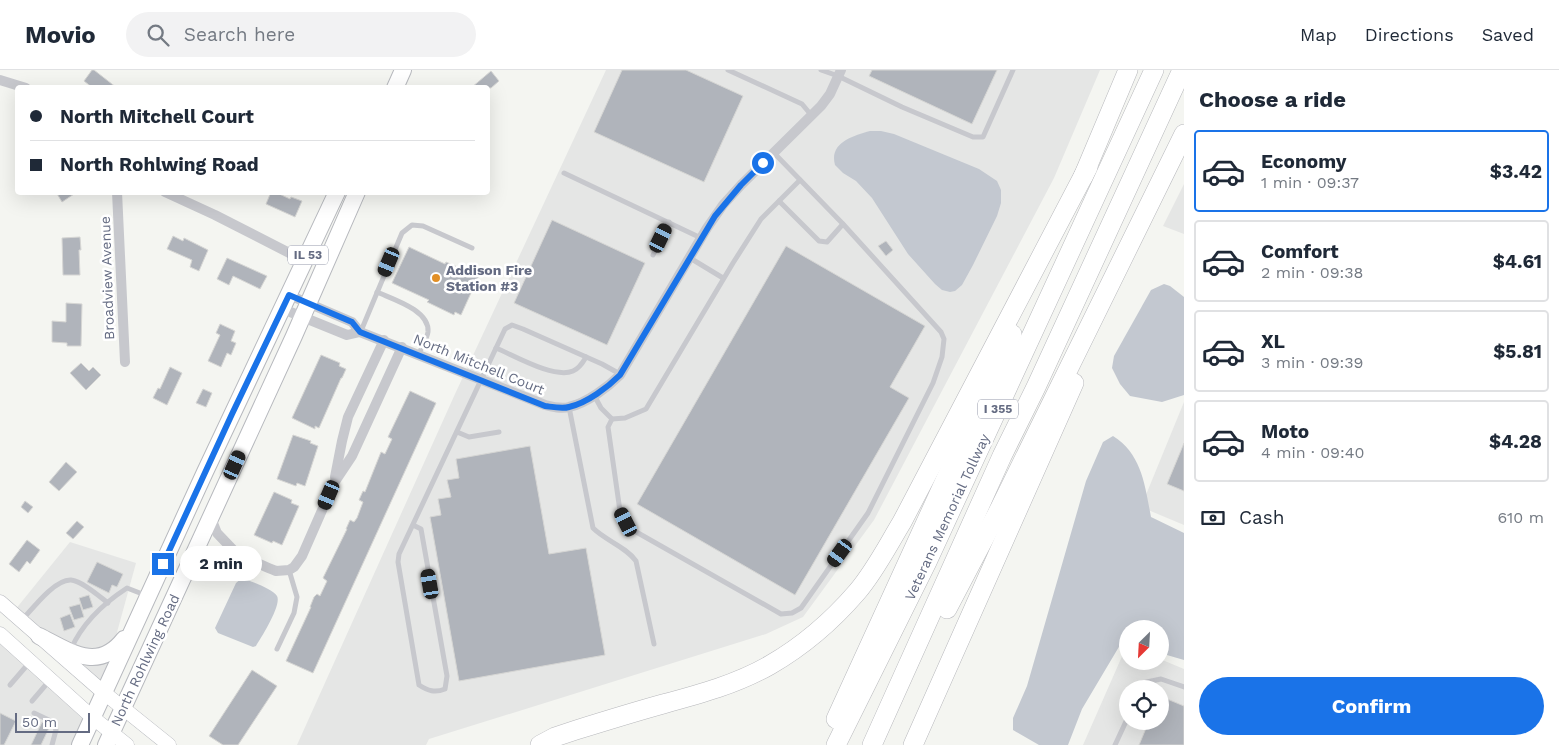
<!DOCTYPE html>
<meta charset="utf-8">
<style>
:root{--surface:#fff;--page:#f2f2f3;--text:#1f2937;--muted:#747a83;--line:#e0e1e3;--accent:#1a73e8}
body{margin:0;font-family:"Work Sans",sans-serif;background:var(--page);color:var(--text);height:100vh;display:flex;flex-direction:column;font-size:19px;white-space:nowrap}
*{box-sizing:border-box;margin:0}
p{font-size:16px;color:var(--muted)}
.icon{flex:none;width:28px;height:28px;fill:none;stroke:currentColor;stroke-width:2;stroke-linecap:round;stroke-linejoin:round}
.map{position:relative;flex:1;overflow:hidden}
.drawer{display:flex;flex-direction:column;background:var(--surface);width:375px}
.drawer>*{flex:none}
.top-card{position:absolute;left:15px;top:15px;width:475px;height:110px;border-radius:5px;box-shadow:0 5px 20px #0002;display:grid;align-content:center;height:110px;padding:0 15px;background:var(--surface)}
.needle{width:32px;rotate:204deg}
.controls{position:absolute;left:1119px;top:550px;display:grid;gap:10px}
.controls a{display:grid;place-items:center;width:50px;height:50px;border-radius:50%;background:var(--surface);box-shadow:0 5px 20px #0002;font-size:25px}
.scale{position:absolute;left:15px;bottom:12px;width:75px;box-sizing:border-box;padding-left:5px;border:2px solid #646b82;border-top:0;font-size:14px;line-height:18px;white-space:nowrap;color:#646b82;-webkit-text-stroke:4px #fff;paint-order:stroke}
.end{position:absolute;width:22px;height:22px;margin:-11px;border:6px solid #1a73e8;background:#fff;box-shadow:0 0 0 2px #fff}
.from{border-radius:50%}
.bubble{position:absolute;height:35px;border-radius:18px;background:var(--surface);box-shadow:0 5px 20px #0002;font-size:16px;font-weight:700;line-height:35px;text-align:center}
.car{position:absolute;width:15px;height:30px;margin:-15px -8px;border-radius:6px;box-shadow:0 0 4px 1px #0007;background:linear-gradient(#222 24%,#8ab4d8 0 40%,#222 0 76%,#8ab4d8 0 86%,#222 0)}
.top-card b{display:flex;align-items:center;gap:18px;height:48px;font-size:19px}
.top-card b+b{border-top:1px solid var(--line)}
.top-card i{width:12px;height:12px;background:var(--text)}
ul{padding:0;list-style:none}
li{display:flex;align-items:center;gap:15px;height:82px;margin:0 10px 8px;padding:0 5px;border:2px solid var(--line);border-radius:5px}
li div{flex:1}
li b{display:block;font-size:19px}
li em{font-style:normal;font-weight:700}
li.current{border-color:var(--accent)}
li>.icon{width:45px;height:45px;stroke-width:1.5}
h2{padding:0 15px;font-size:22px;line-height:60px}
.pay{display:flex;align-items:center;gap:12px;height:55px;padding:0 15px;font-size:19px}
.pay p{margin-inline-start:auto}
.cta{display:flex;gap:10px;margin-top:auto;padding:10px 15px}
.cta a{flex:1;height:58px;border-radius:30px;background:var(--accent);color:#fff;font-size:20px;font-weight:700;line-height:58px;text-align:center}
header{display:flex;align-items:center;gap:30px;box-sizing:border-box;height:70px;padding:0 25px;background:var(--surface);border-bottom:1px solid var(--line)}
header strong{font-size:24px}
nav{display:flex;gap:28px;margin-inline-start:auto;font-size:18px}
.search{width:350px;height:45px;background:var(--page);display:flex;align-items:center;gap:12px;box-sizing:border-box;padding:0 18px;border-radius:28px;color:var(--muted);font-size:19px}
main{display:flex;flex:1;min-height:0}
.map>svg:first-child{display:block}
.built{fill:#e5e6e5;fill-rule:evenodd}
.water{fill:#c3c8d0}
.building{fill:#b0b4bb;stroke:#d6d6d4}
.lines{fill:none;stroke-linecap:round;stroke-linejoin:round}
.secondary-casing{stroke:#b7b9bf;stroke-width:15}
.primary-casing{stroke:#b7b9be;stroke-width:18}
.highway-casing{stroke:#b7b8bc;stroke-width:20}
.lane{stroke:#c7c8cd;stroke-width:5}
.street{stroke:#c7c8cd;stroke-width:10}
.secondary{stroke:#fff;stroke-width:14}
.primary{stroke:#fff;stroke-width:16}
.highway{stroke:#fff;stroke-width:19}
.route{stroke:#1a73e8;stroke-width:6}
.poi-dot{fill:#e18f26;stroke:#fff;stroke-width:2}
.labels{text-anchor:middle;stroke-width:5;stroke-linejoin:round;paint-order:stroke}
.shield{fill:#fff;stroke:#9297a8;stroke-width:1}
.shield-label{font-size:12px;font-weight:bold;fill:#646b82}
.poi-label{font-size:14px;font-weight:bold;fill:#646b82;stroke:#fff;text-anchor:start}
.street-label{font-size:14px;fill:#646b82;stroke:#fff}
</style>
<header>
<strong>Movio</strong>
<div class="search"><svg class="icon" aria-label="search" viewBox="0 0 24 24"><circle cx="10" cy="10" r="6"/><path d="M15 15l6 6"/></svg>Search here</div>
<nav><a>Map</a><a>Directions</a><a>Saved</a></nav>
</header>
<main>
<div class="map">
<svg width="1184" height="675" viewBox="0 0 1184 675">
<rect width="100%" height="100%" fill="#f4f5f1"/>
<!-- built -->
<g class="built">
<polygon points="606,0 1100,0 1054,108 874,450 803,547 766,564 429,669 426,675 297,675 455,324"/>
<polygon points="1184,114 1184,164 1163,156"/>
<polygon points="1184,332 1184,455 1141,437"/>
<polygon points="70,472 136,493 102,617 15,540"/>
<polygon points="0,568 88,648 76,675 0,675"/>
<path d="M1127 575 1128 591H1160V589L1184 599V675H1083ZM1128 619H1160V651H1128Z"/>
</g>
<!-- water -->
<g class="water">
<path d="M870 61H881L894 64 979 99 997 111 1001 120V133L997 146 973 195 962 215 955 221 950 222 942 220 935 214 908 184 872 128 856 111 843 103 835 95C829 73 852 66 870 61Z"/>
<polygon points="1164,214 1170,216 1184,227 1184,325 1162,332 1130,326 1120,314 1112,298 1114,286 1151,220"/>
<path d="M1113 366C1142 384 1145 416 1151 447L1184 463V590L1160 583V559H1128L1127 570H1123L1082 639 1068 675H1039L1013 660V648L1027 616 1086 411 1103 372Z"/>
<path d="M242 508C250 511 273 519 277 526 282 535 261 568 256 576L253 577 218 563 215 558 236 513Z"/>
</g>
<!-- building -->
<g class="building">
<polygon points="92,0 94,0 117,18 93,18 84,11"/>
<polygon points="622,0 686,0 743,26 704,112 594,62"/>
<polygon points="872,0 997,0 972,54 869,6"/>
<polygon points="491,1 499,11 491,18 471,18"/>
<polygon points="56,122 77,122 62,132"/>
<polygon points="271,122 275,122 290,129 291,127 302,131 295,147 266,134"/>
<polygon points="552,150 645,193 607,275 514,233"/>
<polygon points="173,166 183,171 184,168 208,180 199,201 190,197 192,190 167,179"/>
<polygon points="80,167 81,180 79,180 80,205 63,205 62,168"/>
<polygon points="886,171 893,180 886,186 878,176"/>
<polygon points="786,176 925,256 890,317 909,328 795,525 637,434"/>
<polygon points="409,177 445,194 446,192 469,202 471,199 480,203 461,245 455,242 454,245 427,232 429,230 392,213"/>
<polygon points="227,188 267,206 260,219 233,206 229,215 217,209"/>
<polygon points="66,233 82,234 81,276 67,276 67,273 52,272 52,251 66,252"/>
<polygon points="220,254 235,261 231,271 236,273 231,285 227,283 221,297 208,291 220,265 216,263"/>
<polygon points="321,285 340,293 339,296 346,299 342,308 341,308 319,358 315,356 315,359 292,348"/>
<polygon points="81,293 89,301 93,297 101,305 86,320 70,303"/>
<polygon points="170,297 182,303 167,335 153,328 158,318 160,319"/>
<polygon points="203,319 212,323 206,337 196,333"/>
<polygon points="410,321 436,333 313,603 286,591 311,537 310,537 314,527 317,524 320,526 327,511 323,508 347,459 346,459 350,450 354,452 357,448 363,432 359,430 363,421 365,422 381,382 385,384 392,369 388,367"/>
<polygon points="293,365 311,371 310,373 318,376 305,416 297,413 296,416 277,409"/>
<polygon points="1184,373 1184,421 1167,414"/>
<polygon points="530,376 549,484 586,478 605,585 459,611 430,447 441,445 438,429 451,427 447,410 459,408 456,389"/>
<polygon points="66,392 77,402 59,421 49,412"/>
<polygon points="274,422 292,430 291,433 299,436 282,475 273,471 272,473 254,465"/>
<polygon points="25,431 33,437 28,443 21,437"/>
<polygon points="77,451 84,457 73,469 66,463"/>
<polygon points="27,470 40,480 30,494 27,491 19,502 9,494"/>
<polygon points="97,492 123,504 117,517 112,515 109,523 87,512"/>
<polygon points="89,525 93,537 83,540 79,528"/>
<polygon points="80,534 84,547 74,550 69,537"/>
<polygon points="70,544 75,557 64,561 60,548"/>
<polygon points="252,600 277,616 238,675 223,675 209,666"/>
<polygon points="1160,626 1184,636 1184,675 1139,675 1149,651 1160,651"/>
<polygon points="0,643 16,651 4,675 0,675"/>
<polygon points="42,652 50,656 41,675 31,675"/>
</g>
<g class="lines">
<defs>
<g id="secondary">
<polyline points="0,532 103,622 169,675"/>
<polyline points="0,564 92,647 127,675"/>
</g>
<g id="primary">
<polyline points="395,18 403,0"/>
<path d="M39 566C69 581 98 603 124 569"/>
<polyline points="80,675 205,402 337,122"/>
<polyline points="106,675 294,266 357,122"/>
</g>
<g id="highway">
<polyline points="1083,107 1128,0"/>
<polyline points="947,539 999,440 1184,64"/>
<polyline points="836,649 1012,264"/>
<path d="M540 675 555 667 576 660C605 651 634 642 663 634 700 624 737 614 770 595 803 576 832 551 857 522 875 501 888 475 902 452L1088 97"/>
<polyline points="836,675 927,492 1154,0"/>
<polyline points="872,675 1002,386 1036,317 1182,0"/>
<polyline points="913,675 1074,313"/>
</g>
</defs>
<!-- secondary casing -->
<use href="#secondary" class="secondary-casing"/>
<!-- primary casing -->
<use href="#primary" class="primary-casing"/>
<!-- highway casing -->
<use href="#highway" class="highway-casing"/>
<!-- lane -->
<g class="lane">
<polyline points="728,0 802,34 812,46"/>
<polyline points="821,0 838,6 902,37 973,67 983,67 1013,0"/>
<polyline points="564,103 701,168"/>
<polyline points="779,131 819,171 827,172 843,154"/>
<polyline points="653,185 669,152"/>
<polyline points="690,188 723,208"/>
<path d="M377 222C392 229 430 240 428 262 427 269 421 278 419 284"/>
<polyline points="361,261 402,163 412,155 423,156 472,178"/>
<path d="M496 278C515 286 554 309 573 301 580 298 583 292 586 287"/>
<polyline points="594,325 601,338 612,349 625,348 646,339 733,193 761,149 800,110"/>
<path d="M569 337 593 458C606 471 625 476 636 491L654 574"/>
<polyline points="612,349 608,357 620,441 631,459 781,544 792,543 801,538 868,443 933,313 942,287 944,269 941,262 843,154 774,83"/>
<polyline points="457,362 469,367 499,362"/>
<path d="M413 455 421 459 447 606 445 619C435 623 428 621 419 615L398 492 399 484 505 259 512 255 523 259 602 294 620 304"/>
<path d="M23 549C33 538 55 509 71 510 82 511 99 526 108 533"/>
<path d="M71 579C82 554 104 533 127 518L145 525"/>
<polyline points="277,579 294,543 297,527 289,500"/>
<polyline points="10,615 29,593"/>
<polyline points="1140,619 1142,613 1161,609 1184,617"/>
<polyline points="32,631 50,610"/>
<polyline points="34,643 53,652 56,660 52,675"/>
<polyline points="1115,675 1128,647"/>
</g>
<!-- street -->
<g class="street">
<polyline points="0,10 26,18"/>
<polyline points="117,122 125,292"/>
<polyline points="165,122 215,145 305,191"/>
<path d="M289 225 352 252 360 262 545 335C553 337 561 339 569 337 587 333 608 317 620 305L707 158 723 135 741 115 821 36 830 24 841 0"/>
<polyline points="283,239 347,265 360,262"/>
<polyline points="335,407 342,371 348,347 384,270"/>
<polyline points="211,448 217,463 237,484"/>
<path d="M193 488C227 474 245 489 276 501L289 500 294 497 302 486 334 413 352 386 402 277"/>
</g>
<!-- secondary -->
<use href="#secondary" class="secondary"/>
<!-- primary -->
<use href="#primary" class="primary"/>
<!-- highway -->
<use href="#highway" class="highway"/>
</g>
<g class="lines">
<!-- route -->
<path class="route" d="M163 494 232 344 289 225 352 252 360 262 545 336C553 337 562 339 569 337 587 333 608 317 620 305L715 146 741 115 763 93"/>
</g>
<!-- markers -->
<circle class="poi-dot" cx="436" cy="208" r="5"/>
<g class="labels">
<!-- shield labels -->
<g class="shield">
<rect x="288" y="175.5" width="40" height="19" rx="4"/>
<rect x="978" y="329.5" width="40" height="19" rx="4"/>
</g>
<g class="shield-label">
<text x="308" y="189">IL 53</text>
<text x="998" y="343">I 355</text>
</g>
<!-- poi labels -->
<g class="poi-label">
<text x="446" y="205">Addison Fire<tspan x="446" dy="16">Station #3</tspan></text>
</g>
<!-- street labels -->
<g class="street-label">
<text transform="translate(107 208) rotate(-92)" y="5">Broadview Avenue</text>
<text transform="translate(479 294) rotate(22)" y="5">North Mitchell Court</text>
<text transform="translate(947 447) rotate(-65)" y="5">Veterans Memorial Tollway</text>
<text transform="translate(145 590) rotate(-65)" y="5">North Rohlwing Road</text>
</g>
</g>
</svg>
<div class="controls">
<a><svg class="needle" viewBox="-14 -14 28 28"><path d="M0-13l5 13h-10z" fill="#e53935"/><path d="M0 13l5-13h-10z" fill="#747a83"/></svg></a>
<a><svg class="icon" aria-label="locate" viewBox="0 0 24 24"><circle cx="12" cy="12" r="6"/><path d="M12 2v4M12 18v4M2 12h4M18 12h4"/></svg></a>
</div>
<div class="scale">50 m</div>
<i class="end from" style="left:763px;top:93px"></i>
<i class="end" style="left:163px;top:494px"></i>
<div class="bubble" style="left:180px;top:476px;width:82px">2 min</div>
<i class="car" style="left:661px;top:168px;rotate:26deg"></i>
<i class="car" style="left:389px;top:192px;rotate:203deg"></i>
<i class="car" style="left:235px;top:395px;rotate:24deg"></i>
<i class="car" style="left:329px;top:425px;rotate:203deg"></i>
<i class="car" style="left:626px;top:452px;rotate:333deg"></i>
<i class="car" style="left:840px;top:483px;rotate:216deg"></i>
<i class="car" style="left:430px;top:514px;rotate:350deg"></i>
<div class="top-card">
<b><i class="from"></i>North Mitchell Court</b>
<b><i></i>North Rohlwing Road</b>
</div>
</div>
<section class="drawer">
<h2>Choose a ride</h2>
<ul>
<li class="current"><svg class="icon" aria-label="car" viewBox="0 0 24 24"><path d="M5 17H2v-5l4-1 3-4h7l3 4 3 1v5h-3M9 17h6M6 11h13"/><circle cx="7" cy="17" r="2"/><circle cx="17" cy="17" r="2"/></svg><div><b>Economy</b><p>1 min · 09:37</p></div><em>$3.42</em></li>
<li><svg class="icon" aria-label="car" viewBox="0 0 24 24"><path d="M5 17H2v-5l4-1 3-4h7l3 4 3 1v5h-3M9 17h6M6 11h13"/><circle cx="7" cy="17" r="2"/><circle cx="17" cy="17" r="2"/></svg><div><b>Comfort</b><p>2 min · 09:38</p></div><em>$4.61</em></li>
<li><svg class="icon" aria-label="car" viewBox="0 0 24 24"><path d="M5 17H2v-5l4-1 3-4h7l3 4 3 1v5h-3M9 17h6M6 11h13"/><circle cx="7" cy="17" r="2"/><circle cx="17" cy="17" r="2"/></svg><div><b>XL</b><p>3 min · 09:39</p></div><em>$5.81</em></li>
<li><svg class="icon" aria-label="car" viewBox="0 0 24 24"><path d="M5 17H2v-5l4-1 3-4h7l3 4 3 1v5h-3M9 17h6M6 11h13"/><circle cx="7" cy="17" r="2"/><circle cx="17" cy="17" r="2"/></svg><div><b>Moto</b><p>4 min · 09:40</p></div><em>$4.28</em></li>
</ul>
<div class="pay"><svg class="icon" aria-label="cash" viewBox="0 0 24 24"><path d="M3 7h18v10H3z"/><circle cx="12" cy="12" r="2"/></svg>Cash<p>610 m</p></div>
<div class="cta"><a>Confirm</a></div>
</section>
</main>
